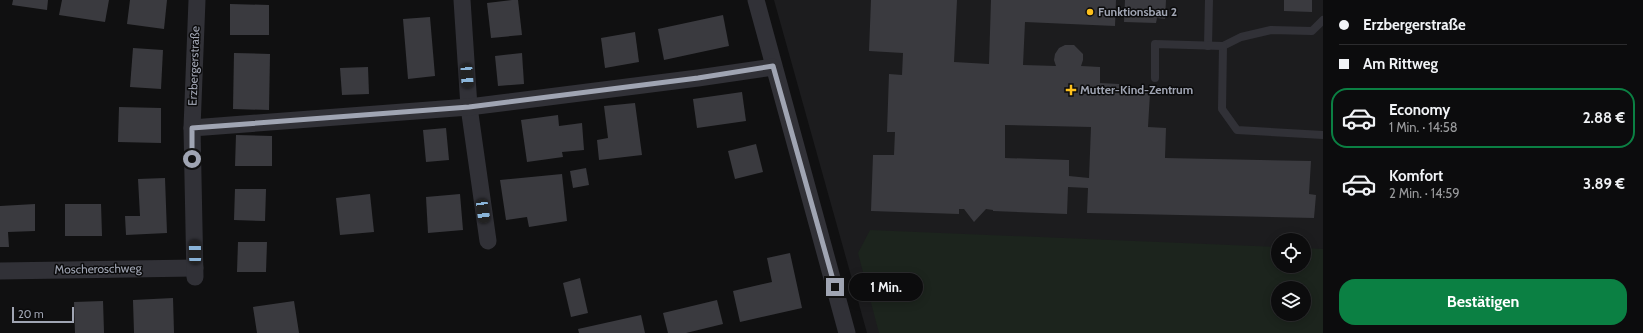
<!DOCTYPE html>
<html lang="de">
<meta charset="utf-8">
<style>
:root{--surface:#0c0c0d;--page:#151516;--text:#f1f3f6;--muted:#9a9b9d;--line:#2c2c2e;--accent:#0b8043}
body{margin:0;font-family:Cabin,sans-serif;background:var(--page);color:var(--text);height:100vh;display:flex;flex-direction:column;font-size:15px;white-space:nowrap}
*{box-sizing:border-box;margin:0}
p{font-size:13px;color:var(--muted)}
.icon{flex:none;width:22px;height:22px;fill:none;stroke:currentColor;stroke-width:2;stroke-linecap:round;stroke-linejoin:round}
.map{position:relative;flex:1;overflow:hidden}
.panel{display:flex;flex-direction:column;background:var(--surface);width:320px}
.panel>*{flex:none}
.guide{display:grid;align-content:center;height:88px;padding:0 16px;background:var(--surface)}
.controls{position:absolute;left:1271px;top:233px;display:grid;gap:8px}
.controls a{display:grid;place-items:center;width:40px;height:40px;border-radius:50%;background:var(--surface);box-shadow:0 2px 10px #0003,0 0 0 1px var(--line);font-size:20px}
.scale{position:absolute;left:12px;bottom:10px;width:62px;box-sizing:border-box;padding-left:4px;border:2px solid #a0a5b3;border-top:0;font-size:11px;line-height:14px;white-space:nowrap;color:#a0a5b3;-webkit-text-stroke:3px #0b0b0c;paint-order:stroke}
.end{position:absolute;width:18px;height:18px;margin:-9px;border:5px solid #a0a5b3;background:#111;box-shadow:0 0 0 2px #111}
.from{border-radius:50%}
.bubble{position:absolute;height:28px;border-radius:14px;background:var(--surface);box-shadow:0 2px 10px #0003,0 0 0 1px var(--line);font-size:13px;font-weight:700;line-height:28px;text-align:center}
.car{position:absolute;width:12px;height:24px;margin:-12px -6px;border-radius:5px;box-shadow:0 0 3px 1px #0007;background:linear-gradient(#222 24%,#8ab4d8 0 40%,#222 0 76%,#8ab4d8 0 86%,#222 0)}
.guide b{display:flex;align-items:center;gap:14px;height:38px;font-size:15px}
.guide b+b{border-top:1px solid var(--line)}
.guide i{width:10px;height:10px;background:var(--text)}
ul{padding:0;list-style:none}
li{display:flex;align-items:center;gap:12px;height:60px;margin:0 8px 6px;padding:0 8px;border:2px solid transparent;border-radius:16px}
li div{flex:1}
li b{display:block;font-size:15px}
li em{font-style:normal;font-weight:700}
li.current{border-color:var(--accent)}
li>.icon{width:36px;height:36px;stroke-width:1.5}
.button{display:flex;gap:8px;margin-top:auto;padding:8px 16px}
.button a{flex:1;height:46px;border-radius:16px;background:var(--accent);color:#fff;font-size:16px;font-weight:700;line-height:46px;text-align:center}
main{display:flex;flex:1;min-height:0}
.map>svg:first-child{display:block}
.built{fill:#1c1c1e;fill-rule:evenodd}
.green{fill:#1c241d;fill-rule:evenodd}
.building{fill:#3a3a3f;fill-rule:evenodd}
.lines{fill:none;stroke-linecap:round;stroke-linejoin:round}
.lane{stroke:#313137;stroke-width:8}
.street{stroke:#313137;stroke-width:17}
.route{stroke:#a0a5b3;stroke-width:5}
.poi-dot{fill:#fdc01c;stroke:#0b0b0c;stroke-width:1.5}
.labels{text-anchor:middle;stroke-width:3;stroke-linejoin:round;paint-order:stroke}
.poi-label{font-size:12px;font-weight:bold;fill:#a0a5b3;stroke:#0b0b0c;text-anchor:start}
.street-label{font-size:12px;fill:#a0a5b3;stroke:#0b0b0c}
</style>
<main>
<div class="map">
<svg width="1323" height="333" viewBox="0 0 1323 333">
<rect width="100%" height="100%" fill="#101011"/>
<!-- built -->
<path class="built" d="M774 0H1323V333H867ZM1278 240H1304V266H1278ZM1278 288H1304V314H1278Z"/>
<!-- green -->
<path class="green" d="M870 230 1278 247V266H1304V248L1323 249V333H879L858 253ZM1278 288H1304V314H1278Z"/>
<!-- building -->
<g class="building">
<polygon points="13,0 48,0 47,10 12,5"/>
<polygon points="62,0 109,0 105,22 59,15"/>
<polygon points="130,0 167,0 164,29 127,24"/>
<polygon points="512,0 518,0 522,35 491,38 487,3"/>
<path d="M871 0H957L954 62 989 64 991 0H1116L1115 26 1025 22 1023 65 1056 66 1054 60 1055 54 1059 48 1065 45H1074L1083 54V60L1081 66 1100 67V83L1119 84V93H1150L1148 127 1166 128 1165 158 1311 161 1309 194 1316 195 1314 218 1087 213 1088 188 1068 187 1067 214 993 211V210L986 209 974 222 964 209H959V214L871 211 873 155H894L895 132H887L889 74 902 75 903 53 869 51ZM1005 125 1091 127 1089 178 1069 176V160L1005 158Z"/>
<polygon points="1125,0 1166,0 1165,19 1157,18 1156,23 1124,22"/>
<polygon points="1284,0 1312,0 1312,12 1284,11"/>
<polygon points="230,4 269,5 269,35 230,35"/>
<polygon points="723,15 729,46 664,60 658,29"/>
<polygon points="430,17 435,76 408,79 403,19"/>
<polygon points="635,32 639,62 605,68 601,38"/>
<polygon points="133,48 163,50 161,89 130,87"/>
<polygon points="234,53 270,54 269,110 233,109"/>
<polygon points="522,53 524,84 498,86 495,56"/>
<polygon points="368,67 369,94 342,95 340,68"/>
<polygon points="742,92 746,121 697,128 693,99"/>
<polygon points="635,103 642,155 599,160 597,140 608,138 604,106"/>
<polygon points="119,107 161,108 161,143 118,142"/>
<polygon points="558,115 559,126 582,123 584,150 562,152 563,157 527,162 521,120"/>
<polygon points="446,128 449,160 426,162 423,130"/>
<polygon points="236,135 272,136 272,166 235,166"/>
<polygon points="756,144 763,172 735,179 728,151"/>
<polygon points="586,168 589,185 573,188 570,171"/>
<polygon points="562,174 567,221 529,227 527,217 506,220 500,180"/>
<polygon points="165,178 167,233 126,235 125,216 140,216 138,179"/>
<polygon points="235,189 266,189 265,221 234,220"/>
<polygon points="370,194 374,232 340,235 336,198"/>
<polygon points="460,194 463,230 428,233 426,197"/>
<polygon points="35,204 35,231 8,232 9,247 0,247 0,206"/>
<polygon points="65,204 101,204 102,236 65,236"/>
<polygon points="238,242 267,242 266,272 237,272"/>
<polygon points="790,253 802,308 740,322 733,291 772,282 767,258"/>
<polygon points="580,278 588,313 571,317 563,283"/>
<polygon points="173,298 174,333 134,333 133,300"/>
<polygon points="717,300 723,324 686,333 668,333 663,313"/>
<polygon points="103,301 104,333 75,333 74,302"/>
<polygon points="294,301 299,333 257,333 253,307"/>
<polygon points="641,315 645,333 579,333 578,329"/>
</g>
<g class="lines">
<!-- lane -->
<g class="lane">
<polyline points="1323,20 1312,31 1271,30 1241,37 1223,46 1222,109 1237,130 1323,135"/>
<polyline points="1208,46 1209,0"/>
<polyline points="1155,78 1155,44 1223,46"/>
</g>
<!-- street -->
<g class="street">
<polyline points="462,0 469,107 488,241"/>
<polyline points="756,0 847,333"/>
<polyline points="192,128 469,107 698,78 773,67"/>
<polyline points="0,271 195,268"/>
<polyline points="195,277 192,128 197,0"/>
</g>
</g>
<g class="lines">
<!-- route -->
<polyline class="route" points="192,159 192,128 469,107 698,78 773,66 835,287"/>
</g>
<!-- markers -->
<g class="poi-dot">
<circle cx="1090" cy="12" r="4"/>
<path d="M1069 84h4v4h4v4h-4v4h-4v-4h-4v-4h4z"/>
</g>
<g class="labels">
<!-- poi labels -->
<g class="poi-label">
<text x="1098" y="16">Funktionsbau 2</text>
<text x="1080" y="94">Mutter-Kind-Zentrum</text>
</g>
<!-- street labels -->
<g class="street-label">
<text transform="translate(194 66) rotate(-88)" y="4">Erzbergerstraße</text>
<text transform="translate(98 269) rotate(-1)" y="4">Moscheroschweg</text>
</g>
</g>
</svg>
<div class="controls">
<a><svg class="icon" aria-label="locate" viewBox="0 0 24 24"><circle cx="12" cy="12" r="6"/><path d="M12 2v4M12 18v4M2 12h4M18 12h4"/></svg></a>
<a><svg class="icon" aria-label="layers" viewBox="0 0 24 24"><path d="M12 4l9 5-9 5-9-5zM3 14l9 5 9-5"/></svg></a>
</div>
<div class="scale">20 m</div>
<i class="end from" style="left:192px;top:159px"></i>
<i class="end" style="left:835px;top:287px"></i>
<div class="bubble" style="left:849px;top:273px;width:74px">1 Min.</div>
<i class="car" style="left:467px;top:76px;rotate:176deg"></i>
<i class="car" style="left:483px;top:211px;rotate:172deg"></i>
<i class="car" style="left:195px;top:252px;rotate:359deg"></i>
</div>
<section class="panel">
<div class="guide">
<b><i class="from"></i>Erzbergerstraße</b>
<b><i></i>Am Rittweg</b>
</div>
<ul>
<li class="current"><svg class="icon" aria-label="car" viewBox="0 0 24 24"><path d="M5 17H2v-5l4-1 3-4h7l3 4 3 1v5h-3M9 17h6M6 11h13"/><circle cx="7" cy="17" r="2"/><circle cx="17" cy="17" r="2"/></svg><div><b>Economy</b><p>1 Min. · 14:58</p></div><em>2.88 €</em></li>
<li><svg class="icon" aria-label="car" viewBox="0 0 24 24"><path d="M5 17H2v-5l4-1 3-4h7l3 4 3 1v5h-3M9 17h6M6 11h13"/><circle cx="7" cy="17" r="2"/><circle cx="17" cy="17" r="2"/></svg><div><b>Komfort</b><p>2 Min. · 14:59</p></div><em>3.89 €</em></li>
</ul>
<div class="button"><a>Bestätigen</a></div>
</section>
</main>
